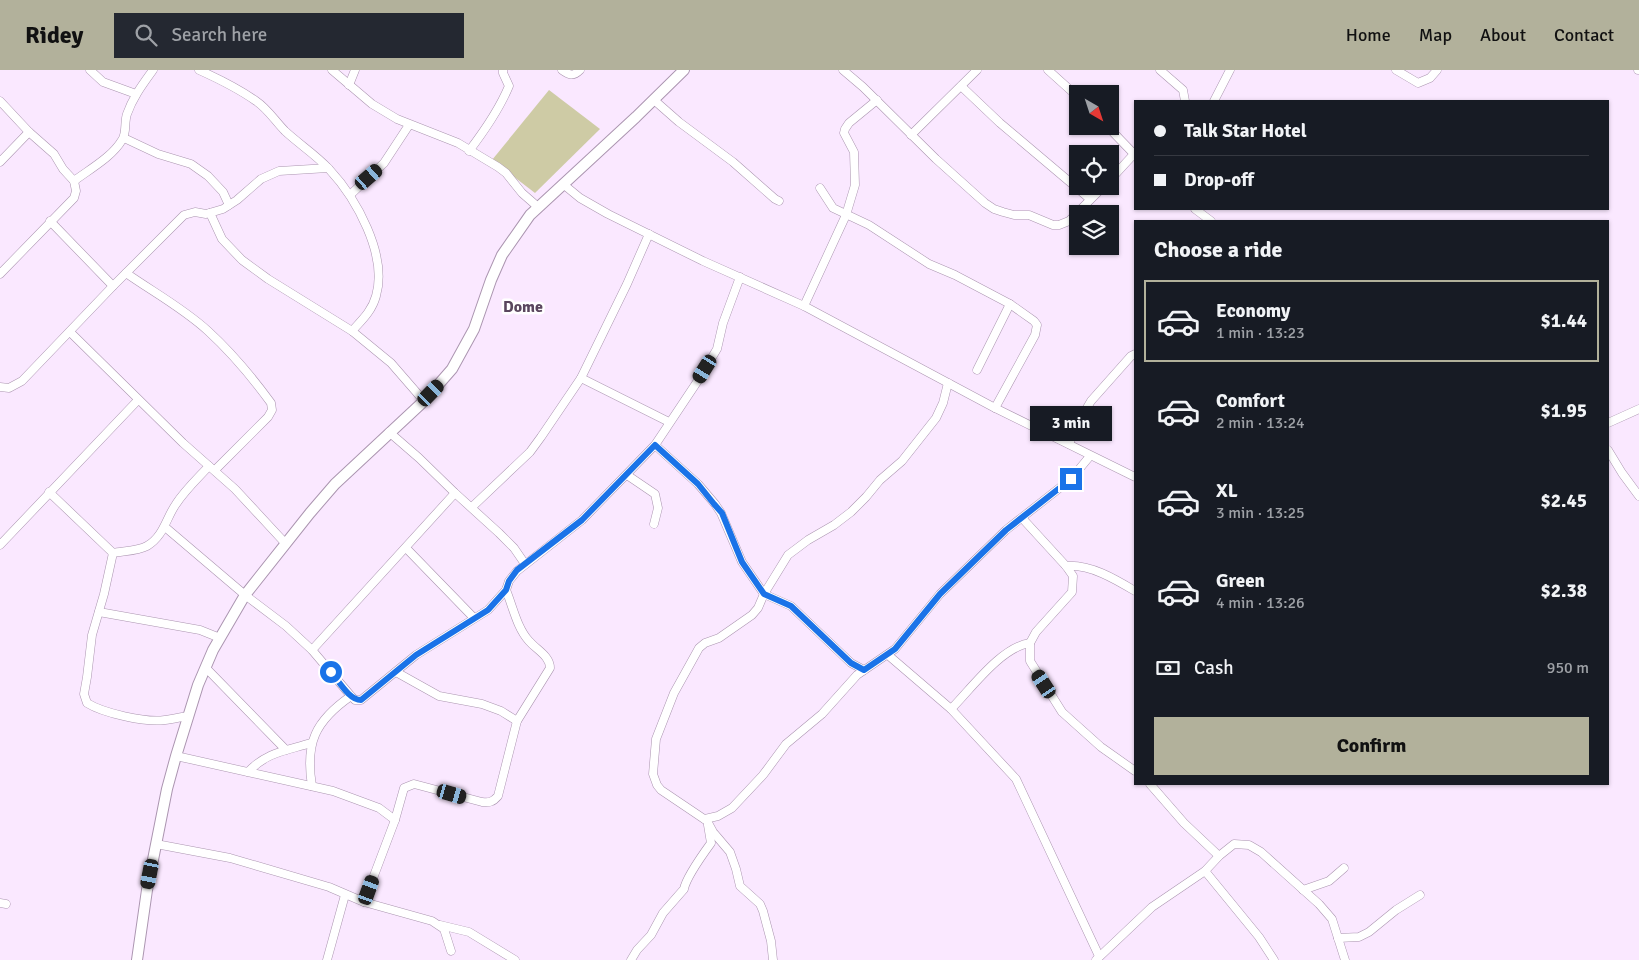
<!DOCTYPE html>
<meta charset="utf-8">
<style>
:root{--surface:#171b24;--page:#242831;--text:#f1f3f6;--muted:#9ea1a6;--line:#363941;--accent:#b2b19b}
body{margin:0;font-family:Signika,sans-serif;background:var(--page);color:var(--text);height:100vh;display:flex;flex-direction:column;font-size:19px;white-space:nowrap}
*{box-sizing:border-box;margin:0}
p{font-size:16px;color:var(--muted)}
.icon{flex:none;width:28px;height:28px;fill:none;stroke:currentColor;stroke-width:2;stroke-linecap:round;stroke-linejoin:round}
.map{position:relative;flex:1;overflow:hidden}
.drawer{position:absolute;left:1134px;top:150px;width:475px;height:565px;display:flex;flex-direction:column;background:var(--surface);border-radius:0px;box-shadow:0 1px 4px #0004}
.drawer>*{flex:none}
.guide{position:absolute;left:1134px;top:30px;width:475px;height:110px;border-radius:0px;box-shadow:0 1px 4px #0004;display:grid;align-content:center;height:110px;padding:0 20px;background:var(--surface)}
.needle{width:32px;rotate:141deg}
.buttons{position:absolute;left:1069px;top:15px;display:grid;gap:10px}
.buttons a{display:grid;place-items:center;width:50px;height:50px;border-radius:0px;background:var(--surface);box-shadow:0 1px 4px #0004;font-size:25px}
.end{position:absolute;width:22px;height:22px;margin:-11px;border:6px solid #1a73e8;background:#fff;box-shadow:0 0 0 2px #fff}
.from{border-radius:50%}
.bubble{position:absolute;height:35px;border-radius:0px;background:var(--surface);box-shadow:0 1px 4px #0004;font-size:16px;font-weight:700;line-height:35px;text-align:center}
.car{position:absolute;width:15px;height:30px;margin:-15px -8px;border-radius:6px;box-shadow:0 0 4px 1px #0007;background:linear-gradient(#222 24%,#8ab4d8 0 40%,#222 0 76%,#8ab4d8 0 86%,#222 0)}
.guide b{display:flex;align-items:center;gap:18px;height:48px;font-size:19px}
.guide b+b{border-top:1px solid var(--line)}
.guide i{width:12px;height:12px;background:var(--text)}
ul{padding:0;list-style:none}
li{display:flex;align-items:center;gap:15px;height:82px;margin:0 10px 8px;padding:0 10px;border:2px solid transparent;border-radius:0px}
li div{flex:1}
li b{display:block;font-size:19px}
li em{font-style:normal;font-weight:700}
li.active{border-color:var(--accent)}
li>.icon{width:45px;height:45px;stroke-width:1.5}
h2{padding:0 20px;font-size:22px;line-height:60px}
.pay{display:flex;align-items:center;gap:12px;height:55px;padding:0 20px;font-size:19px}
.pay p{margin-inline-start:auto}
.action{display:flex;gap:10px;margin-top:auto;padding:10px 20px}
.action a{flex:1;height:58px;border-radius:0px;background:var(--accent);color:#111;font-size:20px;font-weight:700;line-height:58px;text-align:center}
header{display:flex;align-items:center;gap:30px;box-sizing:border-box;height:70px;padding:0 25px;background:var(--accent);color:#111}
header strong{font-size:24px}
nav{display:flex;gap:28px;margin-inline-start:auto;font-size:18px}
.search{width:350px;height:45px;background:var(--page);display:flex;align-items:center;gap:12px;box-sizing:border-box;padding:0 18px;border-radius:0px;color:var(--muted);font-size:19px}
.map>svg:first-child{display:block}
.green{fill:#cecba5}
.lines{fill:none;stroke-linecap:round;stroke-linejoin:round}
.street-casing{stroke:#ab95b0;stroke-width:9}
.secondary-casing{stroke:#ab95b0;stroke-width:12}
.street{stroke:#fff;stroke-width:8}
.secondary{stroke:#fff;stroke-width:10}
.route{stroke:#1a73e8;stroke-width:6}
.labels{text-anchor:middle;stroke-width:5;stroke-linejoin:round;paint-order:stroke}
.quarter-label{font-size:16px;font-weight:bold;fill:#5a465e;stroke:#fff}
</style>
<header>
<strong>Ridey</strong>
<div class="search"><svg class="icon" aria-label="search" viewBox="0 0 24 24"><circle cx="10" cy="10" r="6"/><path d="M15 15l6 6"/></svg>Search here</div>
<nav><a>Home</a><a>Map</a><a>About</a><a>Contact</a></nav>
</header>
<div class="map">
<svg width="1639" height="890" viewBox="0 0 1639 890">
<rect width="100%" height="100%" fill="#fae8ff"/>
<!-- green -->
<polygon class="green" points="549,20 600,59 535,123 492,90"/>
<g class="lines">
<defs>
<g id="street">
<polyline points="90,0 103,12 136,24"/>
<path d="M199 0C219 9 239 19 256 31 268 39 275 51 285 61 299 74 316 85 329 99 356 128 388 185 376 226 372 241 362 250 352 261"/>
<polyline points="332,0 372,34 397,49 458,73 498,97 506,103 522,123 538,137"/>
<path d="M562 0C569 5 573 7 580 0"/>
<polyline points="843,0 863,17 936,89 985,133 994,139 1003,142 1014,145 1029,145 1053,155 1059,155 1069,151 1104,116"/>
<polyline points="1048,0 1078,27"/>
<polyline points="1160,0 1183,20 1185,31"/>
<polyline points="1396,0 1418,13 1430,8 1437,0"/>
<polyline points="1638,0 1639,0"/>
<polyline points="349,15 355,0"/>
<polyline points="961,16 1000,53 1090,129"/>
<polyline points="654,30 679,52 733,92 775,129 779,131"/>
<polyline points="0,31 29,62 54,84 63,99 74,111 76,121 74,128 0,204"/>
<polyline points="1214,31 1230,0"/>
<polyline points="1107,56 1135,85"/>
<polyline points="911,65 977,0"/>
<polyline points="124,68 158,84 191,94 208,106 223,122 229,135"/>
<path d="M469 81C485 60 499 40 509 16L503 3V0"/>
<polyline points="0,92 29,62"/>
<polyline points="1110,110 1134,84"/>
<path d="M74 111C90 99 112 87 122 70 127 63 124 52 127 44 133 27 143 14 153 0"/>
<polyline points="563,114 580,128 608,144 703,191 804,236 995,338 1135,407"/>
<polyline points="820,118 833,138 869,155 929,194 955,205 1010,234 1034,251 1037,255 1035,265 995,338"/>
<polyline points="350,125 384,93 409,55"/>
<polyline points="1195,139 1211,151"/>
<polyline points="210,143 222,169 242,190 268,209 352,261 391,293 424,331"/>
<polyline points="50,151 113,216"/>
<path d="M126 203C153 222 183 238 208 261 231 282 252 307 271 333L272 340 268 347 215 400"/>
<polyline points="804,236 846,145 855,115 854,82 844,63 845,59 849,53 877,30"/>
<polyline points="70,262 183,373 235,419 286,474"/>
<polyline points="977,300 1010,234"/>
<polyline points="581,308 669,352"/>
<polyline points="0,317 9,318 22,311 113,216 184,145 195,142 206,144 223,139 237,130 261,109 279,101 328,98"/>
<polyline points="1608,353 1639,339"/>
<polyline points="389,362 419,388 455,423 499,463 514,478 525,494"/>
<polyline points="1069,374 1075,358 1091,331 1131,286 1135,284"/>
<polyline points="655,375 698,414 715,434 721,443 742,492 764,524 791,536 851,593 864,600"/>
<polyline points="1608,380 1622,403 1639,426"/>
<polyline points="627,405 655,424 658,438 654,454"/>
<polyline points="49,422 113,483"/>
<polyline points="472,437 530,382 541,367 581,308 627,214 649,164"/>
<polyline points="1022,448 1066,496 1073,506 1072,522 1036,562 1030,573 1030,591 1062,642 1101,677 1135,701"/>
<polyline points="165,457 245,525 286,556 312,580 351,626 355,630 361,630 416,585 488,540 506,520 509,511 517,501 582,450 655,375 699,309 717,279 723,253 740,207"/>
<polyline points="0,475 138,330"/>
<polyline points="406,478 474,548"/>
<path d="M113 483 104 524 92 565 87 607 84 624 87 633C103 643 146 653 165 650 173 649 181 647 189 646"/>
<path d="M113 483C124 481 138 481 147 476 164 466 166 448 176 434 185 420 198 408 209 396"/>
<path d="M1066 496C1090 494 1115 509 1135 521"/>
<polyline points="99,542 200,560 220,568"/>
<polyline points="312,580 455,423"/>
<polyline points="888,585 951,639 1016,709 1099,886"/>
<polyline points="206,598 286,680"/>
<polyline points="396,602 439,626 482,634 501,641 517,651"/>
<path d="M951 639C971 619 1001 577 1030 573"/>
<polyline points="176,686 333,721 379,738 395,750"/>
<path d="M248 702C267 682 285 681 311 673"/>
<polyline points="1150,714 1184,753 1219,786"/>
<path d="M312 716C305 673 315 651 351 626"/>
<polyline points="705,749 718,746 732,738 763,705 786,674 822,644 857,605 895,579 940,524 1006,460 1071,409 1090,386"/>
<polyline points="156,774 230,788 329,817 364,832 432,851 444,859 451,881"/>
<polyline points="1205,801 1259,867 1274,890"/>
<polyline points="1303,820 1329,811 1344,798"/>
<path d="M364 832 395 750 404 718 414 714 482 732C489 733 493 732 498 726L517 651 550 598C550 586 537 580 529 571 517 558 513 537 506 520"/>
<polyline points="0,833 6,834"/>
<polyline points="440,855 469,862 515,890"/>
<polyline points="1338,868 1359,867 1369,862 1396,840 1420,825"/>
<polyline points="327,890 345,825"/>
<path d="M631 890 637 880 651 865 663 843 684 819C686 808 703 784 711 773L708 755"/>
<polyline points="773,890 771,871 763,841 760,834 740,816 736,799 730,782 713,762 707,751 661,720 657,715 653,704 656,669 674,623 699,578 705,573 719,568 752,545 758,538 764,524 788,485 808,470 834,455 851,442 866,427 880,410 902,391 936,348 943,333 948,313"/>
<polyline points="1096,890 1152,837 1205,801 1219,786 1234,774 1249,775 1261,782 1319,834 1332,849 1345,890"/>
</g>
<polyline id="secondary" points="137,890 147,820 167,719 176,686 198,615 213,580 245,525 310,443 335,414 424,331 452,299 474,259 491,210 502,185 530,145 636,47 684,0"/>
</defs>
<!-- street casing -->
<use href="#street" class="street-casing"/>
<!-- secondary casing -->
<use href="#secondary" class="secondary-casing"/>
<!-- street -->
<use href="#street" class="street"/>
<!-- secondary -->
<use href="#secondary" class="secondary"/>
</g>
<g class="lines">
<!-- route -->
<path class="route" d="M331 602C339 611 349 630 361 630L416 585 488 540 506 520 509 511 517 500 582 450 655 375 698 414 714 434 722 443 742 492 764 524 791 536 851 593 864 600 895 579 940 524 1006 460 1071 409"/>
</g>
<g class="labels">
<!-- quarter labels -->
<g class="quarter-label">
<text x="523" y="242">Dome</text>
</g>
</g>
</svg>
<div class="buttons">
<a><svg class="needle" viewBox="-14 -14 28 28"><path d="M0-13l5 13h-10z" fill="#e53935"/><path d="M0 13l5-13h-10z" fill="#9ea1a6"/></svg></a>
<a><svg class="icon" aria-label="locate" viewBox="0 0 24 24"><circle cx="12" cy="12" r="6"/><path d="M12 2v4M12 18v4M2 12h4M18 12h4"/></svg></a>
<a><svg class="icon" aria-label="layers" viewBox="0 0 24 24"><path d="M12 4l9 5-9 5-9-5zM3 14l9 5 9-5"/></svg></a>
</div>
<i class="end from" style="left:331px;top:602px"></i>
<i class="end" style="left:1071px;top:409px"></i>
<div class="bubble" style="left:1030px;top:336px;width:82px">3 min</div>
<i class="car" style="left:369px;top:107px;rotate:49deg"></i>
<i class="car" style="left:705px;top:299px;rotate:212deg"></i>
<i class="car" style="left:431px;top:323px;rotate:44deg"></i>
<i class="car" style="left:1044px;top:614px;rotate:327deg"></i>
<i class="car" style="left:452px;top:724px;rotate:106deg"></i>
<i class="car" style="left:150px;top:804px;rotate:191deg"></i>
<i class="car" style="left:369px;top:820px;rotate:20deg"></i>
<div class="guide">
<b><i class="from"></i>Talk Star Hotel</b>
<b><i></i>Drop-off</b>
</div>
<section class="drawer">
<h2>Choose a ride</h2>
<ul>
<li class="active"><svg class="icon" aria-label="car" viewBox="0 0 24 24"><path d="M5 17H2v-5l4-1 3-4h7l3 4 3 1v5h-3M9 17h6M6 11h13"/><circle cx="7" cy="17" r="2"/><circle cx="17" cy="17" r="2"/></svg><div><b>Economy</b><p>1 min · 13:23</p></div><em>$1.44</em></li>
<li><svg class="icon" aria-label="car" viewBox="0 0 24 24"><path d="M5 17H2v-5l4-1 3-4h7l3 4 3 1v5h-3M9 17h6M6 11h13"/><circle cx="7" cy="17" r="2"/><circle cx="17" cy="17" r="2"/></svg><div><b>Comfort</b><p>2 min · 13:24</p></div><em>$1.95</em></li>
<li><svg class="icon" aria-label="car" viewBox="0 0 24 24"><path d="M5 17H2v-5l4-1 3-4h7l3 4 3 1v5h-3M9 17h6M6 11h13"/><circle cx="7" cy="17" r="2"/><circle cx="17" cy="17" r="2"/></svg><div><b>XL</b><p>3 min · 13:25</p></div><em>$2.45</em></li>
<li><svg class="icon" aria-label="car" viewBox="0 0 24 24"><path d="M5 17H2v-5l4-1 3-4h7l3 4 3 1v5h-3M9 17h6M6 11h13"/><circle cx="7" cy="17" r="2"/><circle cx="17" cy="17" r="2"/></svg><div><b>Green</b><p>4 min · 13:26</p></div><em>$2.38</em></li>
</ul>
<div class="pay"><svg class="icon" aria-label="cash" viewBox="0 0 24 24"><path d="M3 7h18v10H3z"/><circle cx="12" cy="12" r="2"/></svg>Cash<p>950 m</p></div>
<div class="action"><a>Confirm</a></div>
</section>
</div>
